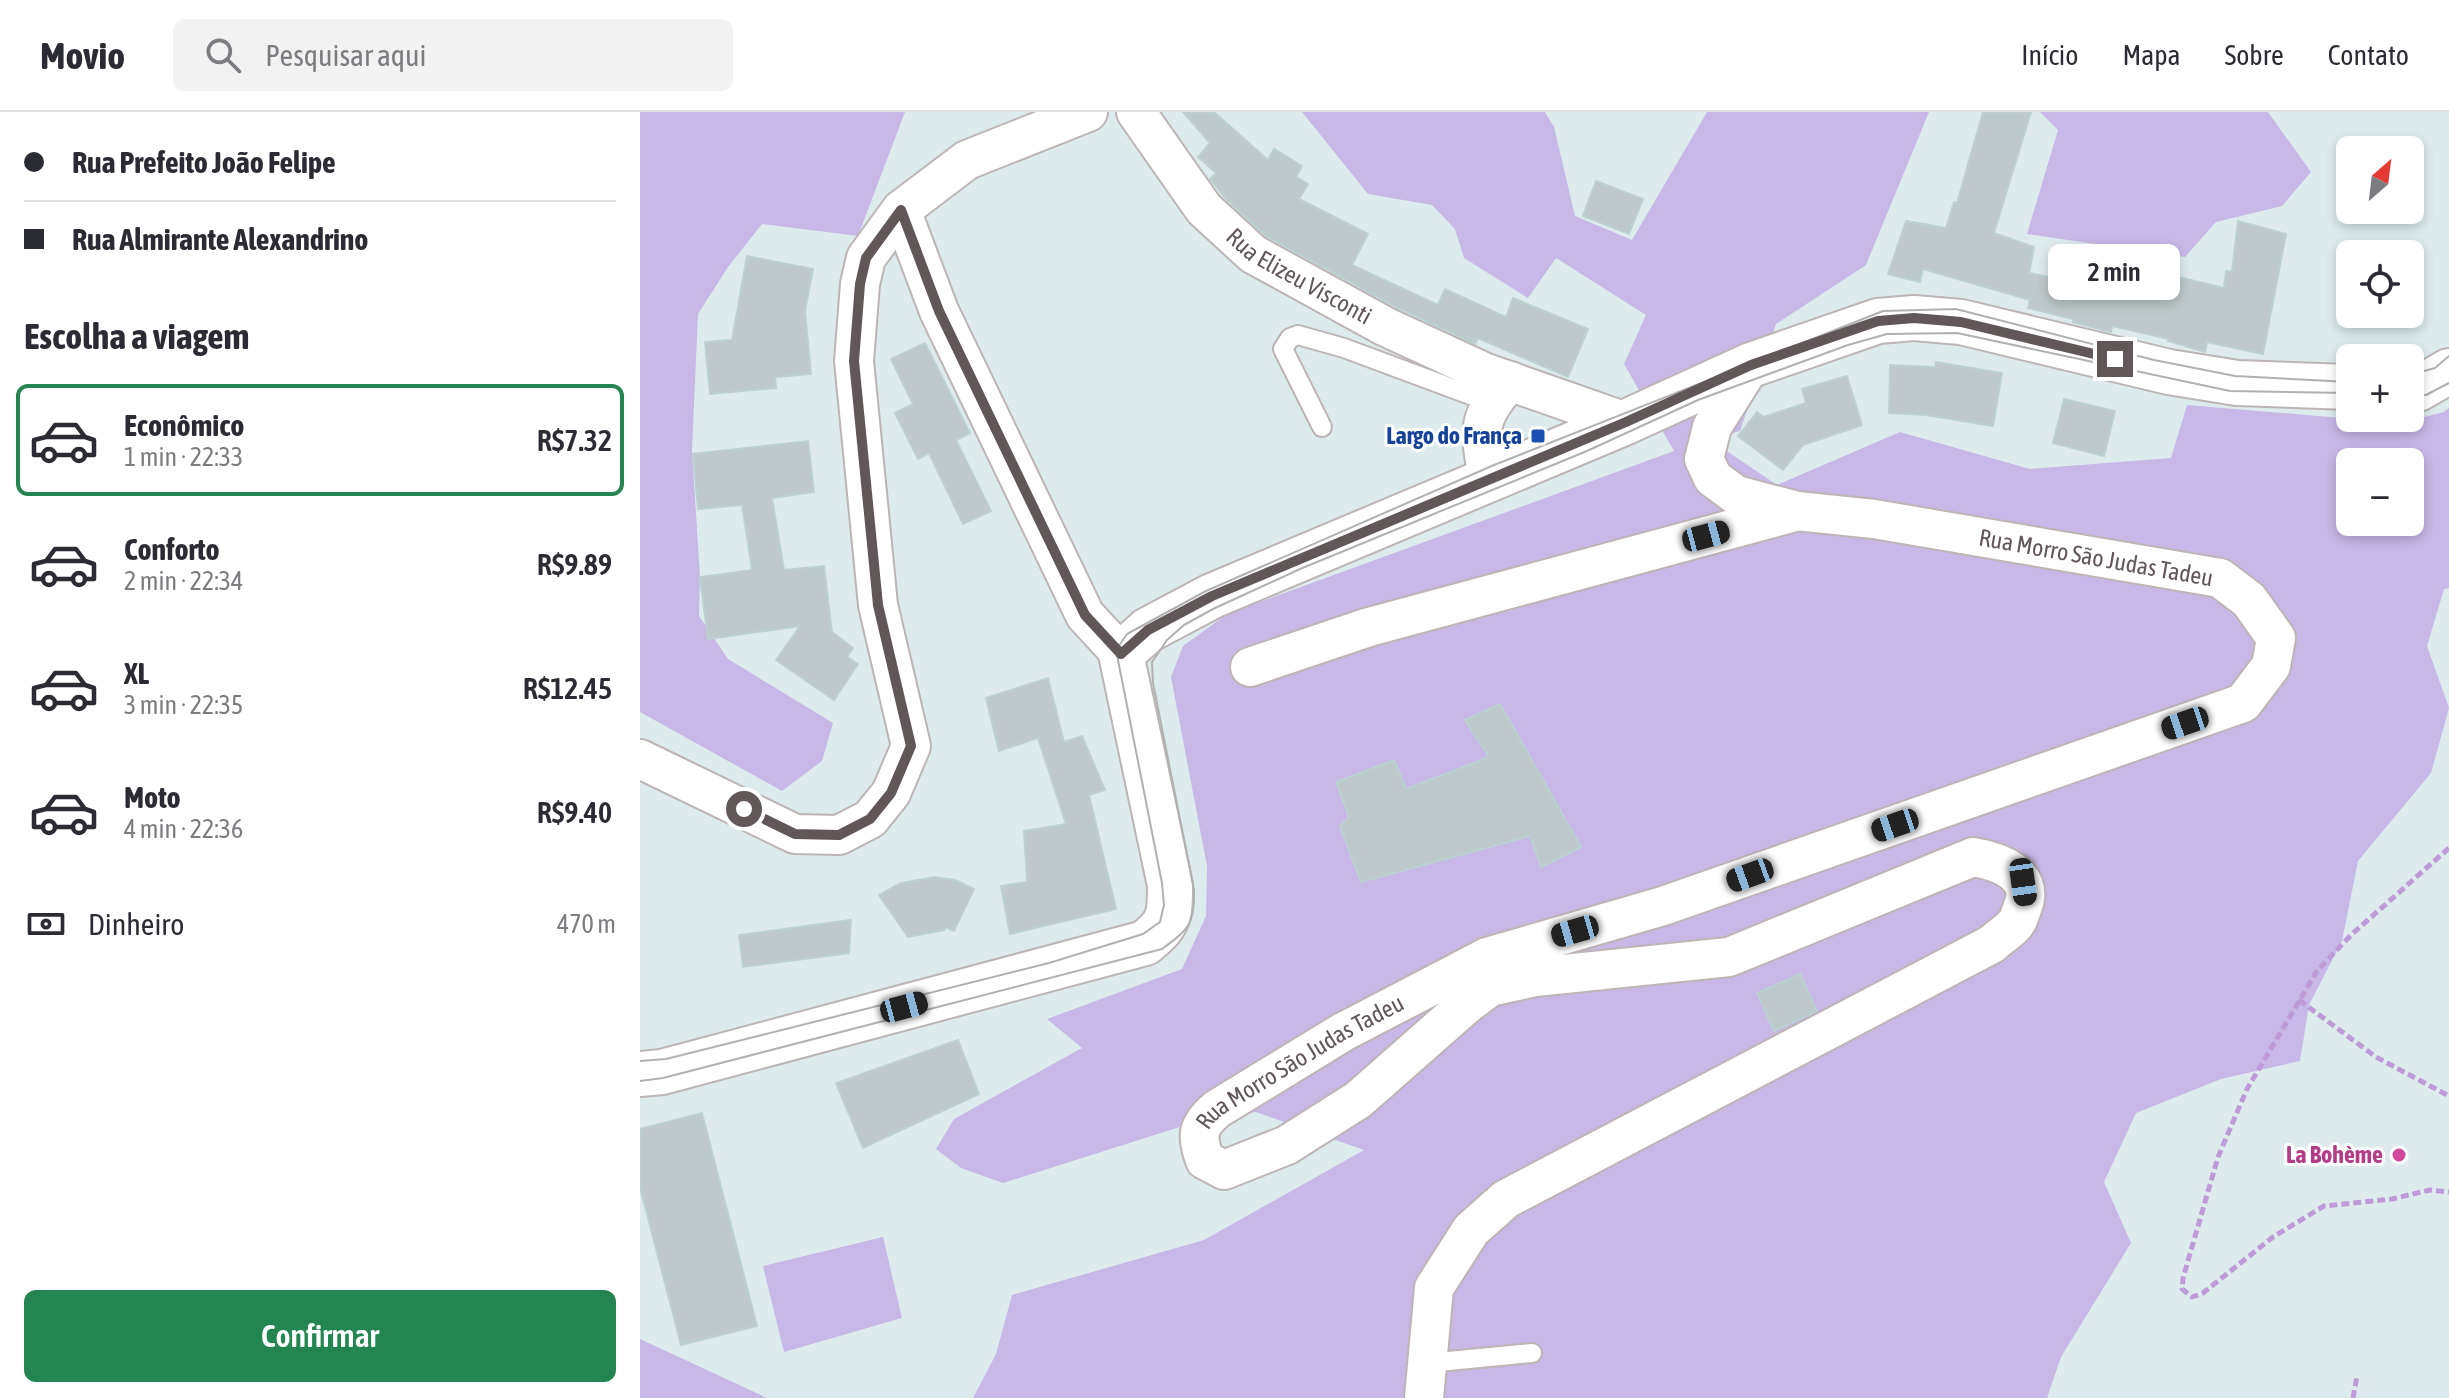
<!DOCTYPE html>
<html lang="pt">
<meta charset="utf-8">
<style>
:root{--surface:#fff;--page:#f2f2f3;--text:#2b2b33;--muted:#7c7c81;--line:#e1e1e2;--accent:#238650}
body{margin:0;font-family:"Asap Condensed",sans-serif;background:var(--page);color:var(--text);height:100vh;display:flex;flex-direction:column;font-size:30px;white-space:nowrap}
*{box-sizing:border-box;margin:0}
p{font-size:26px;color:var(--muted)}
.icon{flex:none;width:44px;height:44px;fill:none;stroke:currentColor;stroke-width:2;stroke-linecap:round;stroke-linejoin:round}
.map{position:relative;flex:1;overflow:hidden}
.side{display:flex;flex-direction:column;background:var(--surface);width:640px}
.side>*{flex:none}
.top-card{display:grid;align-content:center;height:176px;padding:0 24px;background:var(--surface)}
.needle{width:52px;rotate:28deg}
.controls{position:absolute;left:1696px;top:24px;display:grid;gap:16px}
.controls a{display:grid;place-items:center;width:88px;height:88px;border-radius:12px;background:var(--surface);box-shadow:0 4px 12px #0003;font-size:40px}
.end{position:absolute;width:36px;height:36px;margin:-18px;border:10px solid #615759;background:#fff;box-shadow:0 0 0 4px #fff}
.from{border-radius:50%}
.bubble{position:absolute;height:56px;border-radius:12px;background:var(--surface);box-shadow:0 4px 12px #0003;font-size:26px;font-weight:600;line-height:56px;text-align:center}
.car{position:absolute;width:24px;height:48px;margin:-24px -12px;border-radius:10px;box-shadow:0 0 6px 2px #0007;background:linear-gradient(#222 24%,#8ab4d8 0 40%,#222 0 76%,#8ab4d8 0 86%,#222 0)}
.top-card b{display:flex;align-items:center;gap:28px;height:76px;font-size:30px}
.top-card b+b{border-top:2px solid var(--line)}
.top-card i{width:20px;height:20px;background:var(--text)}
ul{padding:0;list-style:none}
li{display:flex;align-items:center;gap:24px;height:112px;margin:0 16px 12px;padding:0 8px;border:4px solid transparent;border-radius:12px}
li div{flex:1}
li b{display:block;font-size:30px}
li em{font-style:normal;font-weight:600}
li.on{border-color:var(--accent)}
li>.icon{width:72px;height:72px;stroke-width:1.5}
h2{padding:0 24px;font-size:36px;line-height:96px}
.pay{display:flex;align-items:center;gap:20px;height:88px;padding:0 24px;font-size:30px}
.pay p{margin-inline-start:auto}
.cta{display:flex;gap:16px;margin-top:auto;padding:16px 24px}
.cta a{flex:1;height:92px;border-radius:12px;background:var(--accent);color:#fff;font-size:32px;font-weight:600;line-height:92px;text-align:center}
header{display:flex;align-items:center;gap:48px;box-sizing:border-box;height:112px;padding:0 40px;background:var(--surface);border-bottom:2px solid var(--line)}
header strong{font-size:38px}
nav{display:flex;gap:44px;margin-inline-start:auto;font-size:28px}
.search{width:560px;height:72px;background:var(--page);display:flex;align-items:center;gap:20px;box-sizing:border-box;padding:0 28px;border-radius:12px;color:var(--muted);font-size:30px}
main{display:flex;flex:1;min-height:0}
.map>svg:first-child{display:block}
.green{fill:#c7b8e7;fill-rule:evenodd}
.building{fill:#bdc9ca;stroke:#bcd1d1;stroke-width:2}
.lines{fill:none;stroke-linecap:round;stroke-linejoin:round}
.service-casing{stroke:#bdb4b5;stroke-width:22}
.minor-casing{stroke:#bdb4b5;stroke-width:42}
.tertiary-casing{stroke:#bdb4b5;stroke-width:48}
.path{stroke:#bf9ad9;stroke-width:5;stroke-dasharray:8 4;stroke-linecap:butt}
.service{stroke:#fff;stroke-width:18}
.minor{stroke:#fff;stroke-width:38}
.tertiary{stroke:#fff;stroke-width:44}
.tram{stroke:#b2b1b1;stroke-width:2}
.route{stroke:#615759;stroke-width:10}
.transit-dot{fill:#1a4fb4;stroke:#fff;stroke-width:3}
.hotel-dot{fill:#d1479c;stroke:#fff;stroke-width:3}
.labels{text-anchor:middle;stroke-width:6;stroke-linejoin:round;paint-order:stroke}
.street-label{font-size:24px;fill:#615759;stroke:#fff}
.transit-label{font-size:24px;font-weight:bold;fill:#164399;stroke:#fff;text-anchor:end}
.hotel-label{font-size:24px;font-weight:bold;fill:#b23c85;stroke:#fff;text-anchor:end}
</style>
<header>
<strong>Movio</strong>
<div class="search"><svg class="icon" aria-label="search" viewBox="0 0 24 24"><circle cx="10" cy="10" r="6"/><path d="M15 15l6 6"/></svg>Pesquisar aqui</div>
<nav><a>Início</a><a>Mapa</a><a>Sobre</a><a>Contato</a></nav>
</header>
<main>
<section class="side">
<div class="top-card">
<b><i class="from"></i>Rua Prefeito João Felipe</b>
<b><i></i>Rua Almirante Alexandrino</b>
</div>
<h2>Escolha a viagem</h2>
<ul>
<li class="on"><svg class="icon" aria-label="car" viewBox="0 0 24 24"><path d="M5 17H2v-5l4-1 3-4h7l3 4 3 1v5h-3M9 17h6M6 11h13"/><circle cx="7" cy="17" r="2"/><circle cx="17" cy="17" r="2"/></svg><div><b>Econômico</b><p>1 min · 22:33</p></div><em>R$7.32</em></li>
<li><svg class="icon" aria-label="car" viewBox="0 0 24 24"><path d="M5 17H2v-5l4-1 3-4h7l3 4 3 1v5h-3M9 17h6M6 11h13"/><circle cx="7" cy="17" r="2"/><circle cx="17" cy="17" r="2"/></svg><div><b>Conforto</b><p>2 min · 22:34</p></div><em>R$9.89</em></li>
<li><svg class="icon" aria-label="car" viewBox="0 0 24 24"><path d="M5 17H2v-5l4-1 3-4h7l3 4 3 1v5h-3M9 17h6M6 11h13"/><circle cx="7" cy="17" r="2"/><circle cx="17" cy="17" r="2"/></svg><div><b>XL</b><p>3 min · 22:35</p></div><em>R$12.45</em></li>
<li><svg class="icon" aria-label="car" viewBox="0 0 24 24"><path d="M5 17H2v-5l4-1 3-4h7l3 4 3 1v5h-3M9 17h6M6 11h13"/><circle cx="7" cy="17" r="2"/><circle cx="17" cy="17" r="2"/></svg><div><b>Moto</b><p>4 min · 22:36</p></div><em>R$9.40</em></li>
</ul>
<div class="pay"><svg class="icon" aria-label="cash" viewBox="0 0 24 24"><path d="M3 7h18v10H3z"/><circle cx="12" cy="12" r="2"/></svg>Dinheiro<p>470 m</p></div>
<div class="cta"><a>Confirmar</a></div>
</section>
<div class="map">
<svg width="1809" height="1286" viewBox="0 0 1809 1286">
<rect width="100%" height="100%" fill="#deebec"/>
<!-- green -->
<g class="green">
<polygon points="0,0 265,0 218,124 122,112 88,155 58,202 52,338 60,465 59,504 88,547 193,611 182,649 142,679 0,600"/>
<path d="M662 0H905L914 15 935 104 992 128 1067 0H1289L1226 153 1136 212 1100 319 1069 327 1137 373 1260 320 1390 357 1531 346 1547 293 1761 311 1804 300 1809 296V476L1804 477 1787 534 1809 596 1791 661 1718 749 1702 829 1669 893 1660 949 1581 967 1496 1001 1464 1070 1491 1131 1421 1245 1407 1286H333L356 1242 372 1183 564 1128 724 1038 616 1000 568 1006 363 1071 321 1056 296 1037 314 1007 442 936 407 907 542 857 566 804 567 754 531 565 543 534 587 502 1034 339 984 252 1006 203 916 146 888 186 824 146 815 117 792 93 728 82ZM1710 350H1770V410H1710Z"/>
<polygon points="1400,0 1628,0 1671,60 1642,94 1576,110 1545,145 1387,122 1418,18"/>
<polygon points="243,1125 262,1206 144,1240 123,1154"/>
<polygon points="0,1227 127,1286 0,1286"/>
</g>
<!-- building -->
<g class="building">
<polygon points="543,0 574,0 628,48 634,37 662,54 656,65 668,72 659,87 728,122 712,153 798,193 805,177 866,205 873,186 948,217 928,265 838,226 835,232 756,195 626,124 587,88 570,67 576,61 558,45 570,31"/>
<polygon points="1343,0 1391,0 1354,121 1394,135 1389,161 1441,172 1448,144 1493,156 1494,150 1535,159 1534,164 1584,176 1586,159 1592,160 1598,109 1646,122 1623,242 1567,230 1565,240 1528,229 1529,227 1472,214 1471,220 1433,210 1433,207 1388,196 1390,188 1283,157 1280,170 1248,162 1266,109 1306,116 1314,90 1317,91"/>
<polygon points="956,69 1003,87 989,122 943,104"/>
<polygon points="107,144 173,157 165,199 171,262 135,265 136,276 70,282 65,230 92,228"/>
<polygon points="285,231 330,321 316,328 351,399 323,412 289,341 278,347 255,301 273,292 251,247"/>
<polygon points="1296,250 1362,261 1353,314 1286,303 1249,301 1250,253 1295,255"/>
<polygon points="1207,264 1222,313 1163,333 1143,358 1098,324 1117,300 1124,305 1166,291 1162,277"/>
<polygon points="1424,287 1475,299 1464,344 1413,331"/>
<polygon points="168,329 174,380 132,386 144,458 184,454 192,520 213,536 207,545 218,552 194,588 136,548 160,514 68,527 60,465 112,458 102,393 58,397 53,342"/>
<polygon points="408,566 424,630 442,624 465,678 449,683 476,797 370,822 361,774 387,770 384,719 426,712 398,626 359,639 346,586"/>
<polygon points="860,592 941,735 901,755 890,724 721,770 700,714 709,705 696,670 754,648 766,677 849,645 825,608"/>
<polygon points="295,765 315,768 334,777 314,819 306,815 304,818 268,825 239,783 261,771"/>
<polygon points="211,808 209,841 103,855 99,823"/>
<polygon points="1160,862 1177,899 1134,919 1117,881"/>
<polygon points="318,928 339,982 223,1036 196,971"/>
<polygon points="62,1001 117,1214 41,1233 0,1075 0,1017"/>
</g>
<g class="lines">
<defs>
<g id="service">
<polyline points="682,315 643,237 650,226 658,223 704,236 852,291"/>
<polyline points="788,1251 892,1241"/>
</g>
<g id="minor">
<path id="s1" d="M496 0 564 97 613 142 746 215 846 261 986 310"/>
<polyline points="261,98 299,199 445,503 481,542"/>
<path d="M848 367C840 317 835 309 870 269"/>
<polyline points="610,555 729,515 1155,400"/>
<polyline points="0,647 155,722 199,723 230,707 251,681 271,634 238,493 214,249 220,172 226,146 261,98 327,48 448,0"/>
<path id="s2" d="M784 1286 794 1176 831 1118 866 1087 1352 832C1359 825 1370 819 1376 811 1379 807 1381 799 1383 794 1395 762 1358 749 1333 745L1089 845 895 865 850 875 826 893 718 988 647 1033 584 1058 565 1048C556 1024 557 1014 577 997L703 920 847 845 1023 794 1603 591 1631 554 1636 526 1609 488 1580 466 1234 407 1157 399 1096 383 1073 366 1064 347 1072 315 1111 253"/>
</g>
<g id="tertiary">
<polyline points="1770,277 1778,277 1809,259"/>
<path d="M0 962 22 960 505 831C530 811 530 804 530 773L481 542 508 518 572 484 986 310 1111 253 1238 209 1274 206 1321 210 1529 260 1597 271 1710 275"/>
</g>
</defs>
<!-- service casing -->
<use href="#service" class="service-casing"/>
<!-- minor casing -->
<use href="#minor" class="minor-casing"/>
<!-- tertiary casing -->
<use href="#tertiary" class="tertiary-casing"/>
<!-- path -->
<g class="path">
<polyline points="1809,736 1711,823 1677,859 1607,977 1578,1045 1543,1166 1542,1177 1552,1185 1563,1181 1633,1125 1684,1094 1752,1087 1790,1078 1809,1080"/>
<polyline points="1659,888 1736,945 1809,984"/>
<polyline points="1713,1286 1717,1264"/>
</g>
<!-- service -->
<use href="#service" class="service"/>
<!-- minor -->
<use href="#minor" class="minor"/>
<!-- tertiary -->
<use href="#tertiary" class="tertiary"/>
<!-- tram -->
<g class="tram">
<polyline points="1770,263 1795,256 1809,244"/>
<polyline points="1770,282 1786,283 1809,271"/>
<polyline points="0,949 26,947 409,851 503,822 520,810 524,793 522,771 476,538 487,522 566,479 854,353 1243,199 1316,197 1514,248 1595,264 1710,270"/>
<path d="M0 969 23 966 522 837C549 817 555 812 554 778L513 571 512 550 527 528 544 513 573 497 660 457 947 339 1058 288 1208 233 1247 222 1317 221 1590 279 1710 281"/>
</g>
</g>
<g class="lines">
<!-- route -->
<polyline class="route" points="104,697 155,722 199,723 230,707 251,681 271,634 238,493 214,249 220,172 226,146 261,98 299,199 445,503 481,542 508,518 572,484 986,310 1111,253 1238,209 1274,206 1321,210 1475,247"/>
</g>
<!-- markers -->
<rect class="transit-dot" x="890" y="316" width="16" height="16" rx="4"/>
<circle class="hotel-dot" cx="1759" cy="1043" r="8"/>
<g class="labels">
<!-- street labels -->
<g class="street-label">
<text dy="8" stroke="none"><textPath href="#s1" startOffset="236">Rua Elizeu Visconti</textPath></text>
<text transform="translate(1456 446) rotate(10)" y="8">Rua Morro São Judas Tadeu</text>
<text dy="8" stroke="none"><textPath href="#s2" startOffset="1912">Rua Morro São Judas Tadeu</textPath></text>
</g>
<!-- transit labels -->
<g class="transit-label">
<text x="882" y="332">Largo do França</text>
</g>
<!-- hotel labels -->
<g class="hotel-label">
<text x="1743" y="1051">La Bohème</text>
</g>
</g>
</svg>
<div class="controls">
<a><svg class="needle" viewBox="-14 -14 28 28"><path d="M0-13l5 13h-10z" fill="#e53935"/><path d="M0 13l5-13h-10z" fill="#7c7c81"/></svg></a>
<a><svg class="icon" aria-label="locate" viewBox="0 0 24 24"><circle cx="12" cy="12" r="6"/><path d="M12 2v4M12 18v4M2 12h4M18 12h4"/></svg></a>
<a>+</a>
<a>−</a>
</div>
<i class="end from" style="left:104px;top:697px"></i>
<i class="end" style="left:1475px;top:247px"></i>
<div class="bubble" style="left:1408px;top:132px;width:132px">2 min</div>
<i class="car" style="left:1066px;top:424px;rotate:75deg"></i>
<i class="car" style="left:1545px;top:611px;rotate:251deg"></i>
<i class="car" style="left:1255px;top:713px;rotate:251deg"></i>
<i class="car" style="left:1110px;top:763px;rotate:250deg"></i>
<i class="car" style="left:1383px;top:770px;rotate:172deg"></i>
<i class="car" style="left:935px;top:819px;rotate:254deg"></i>
<i class="car" style="left:264px;top:895px;rotate:75deg"></i>
</div>
</main>
